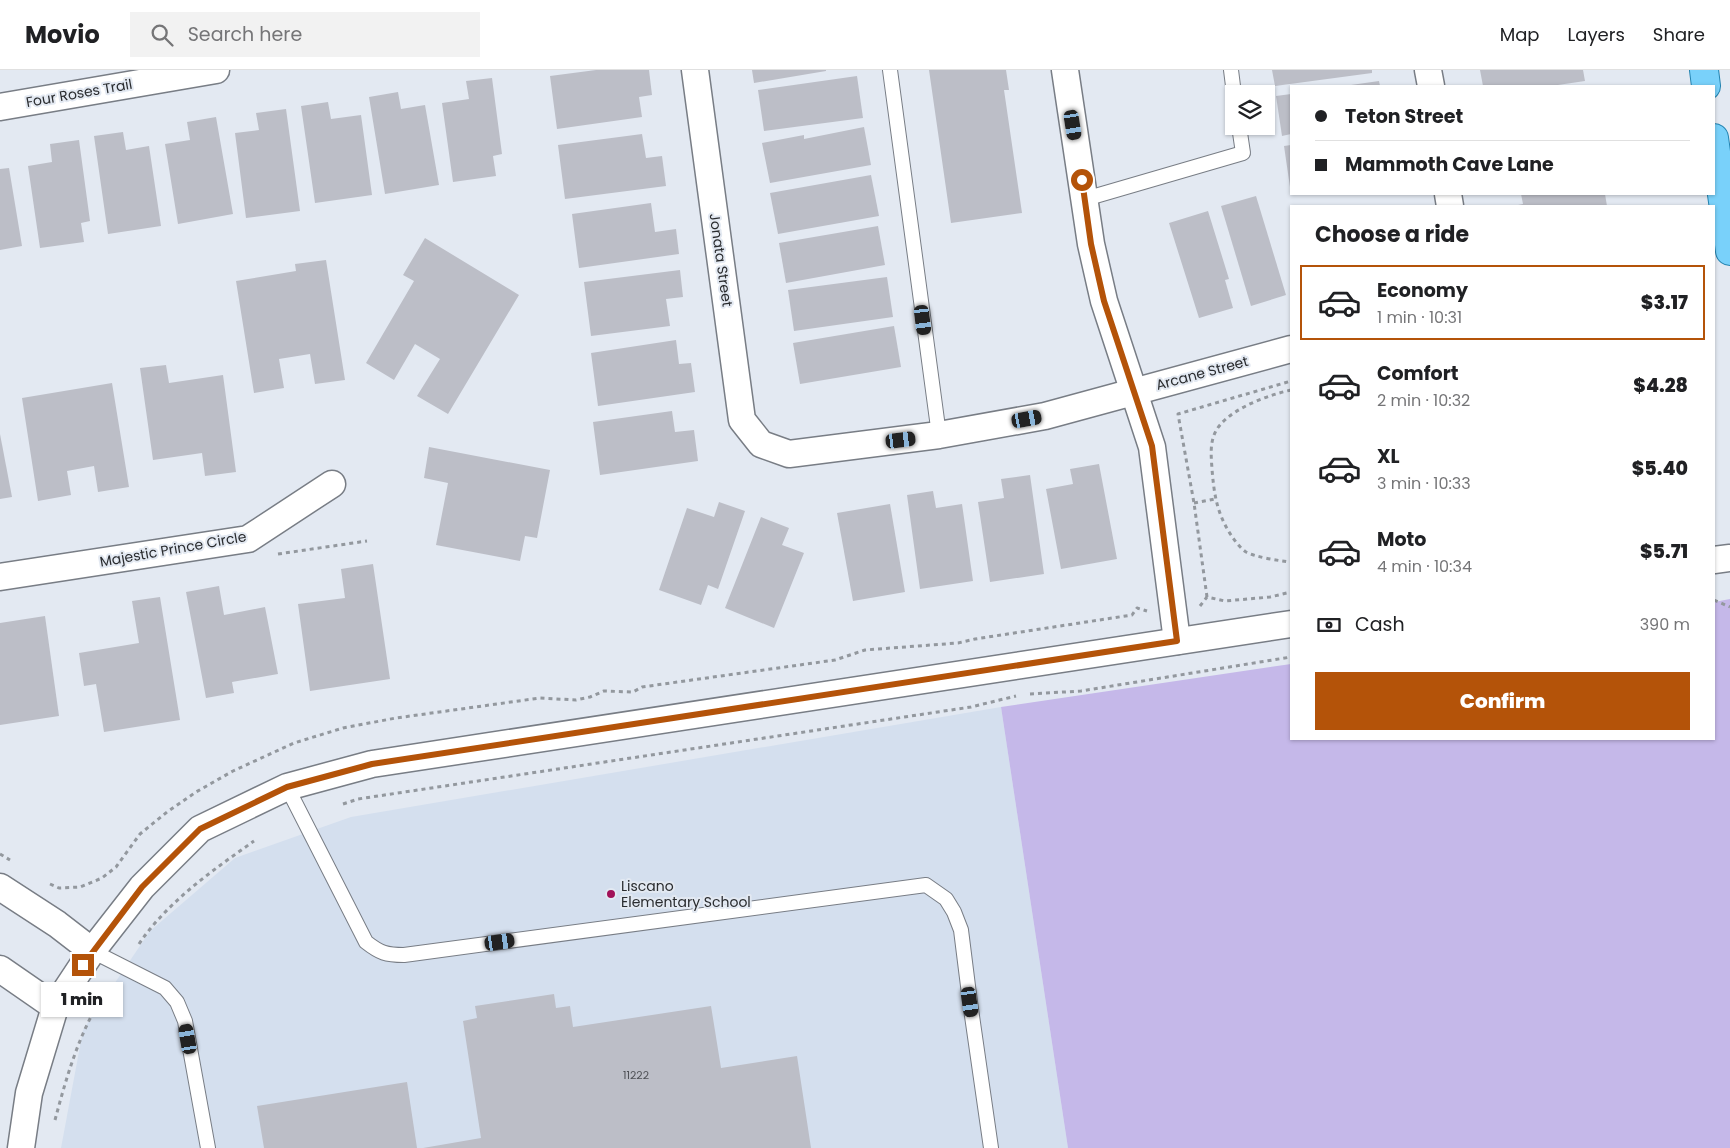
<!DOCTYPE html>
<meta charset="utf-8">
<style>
:root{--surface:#fff;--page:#f2f2f2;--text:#202124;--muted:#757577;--line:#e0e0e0;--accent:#b45309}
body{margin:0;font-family:Poppins,sans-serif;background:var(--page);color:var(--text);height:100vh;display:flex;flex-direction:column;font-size:19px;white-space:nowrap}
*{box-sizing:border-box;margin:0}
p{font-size:16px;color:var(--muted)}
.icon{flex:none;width:28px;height:28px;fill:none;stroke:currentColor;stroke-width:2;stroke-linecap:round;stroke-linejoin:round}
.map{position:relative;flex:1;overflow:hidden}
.side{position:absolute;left:1290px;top:135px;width:425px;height:535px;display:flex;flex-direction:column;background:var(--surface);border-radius:0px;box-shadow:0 1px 4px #0004}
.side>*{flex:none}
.top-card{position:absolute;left:1290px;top:15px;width:425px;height:110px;border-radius:0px;box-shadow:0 1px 4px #0004;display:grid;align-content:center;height:110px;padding:0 25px;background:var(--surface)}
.fabs{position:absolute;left:1225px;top:15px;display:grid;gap:10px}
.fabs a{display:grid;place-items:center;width:50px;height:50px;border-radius:0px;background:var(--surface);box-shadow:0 1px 4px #0004;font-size:25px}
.end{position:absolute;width:22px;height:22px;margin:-11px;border:6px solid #b45309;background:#fff;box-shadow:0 0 0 2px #fff}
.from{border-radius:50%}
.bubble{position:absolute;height:35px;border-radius:0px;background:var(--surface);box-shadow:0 1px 4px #0004;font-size:16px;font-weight:800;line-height:35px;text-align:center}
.car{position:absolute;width:15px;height:30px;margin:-15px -8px;border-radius:6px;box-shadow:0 0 4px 1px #0007;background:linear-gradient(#222 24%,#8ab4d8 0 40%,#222 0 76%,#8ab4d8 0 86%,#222 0)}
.top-card b{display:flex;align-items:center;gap:18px;height:48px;font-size:19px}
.top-card b+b{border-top:1px solid var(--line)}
.top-card i{width:12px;height:12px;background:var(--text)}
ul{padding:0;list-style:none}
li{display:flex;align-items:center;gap:15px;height:75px;margin:0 10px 8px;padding:0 15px;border:2px solid transparent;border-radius:0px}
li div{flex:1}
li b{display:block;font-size:19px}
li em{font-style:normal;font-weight:800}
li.on{border-color:var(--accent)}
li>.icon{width:45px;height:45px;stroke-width:1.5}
h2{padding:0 25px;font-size:22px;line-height:60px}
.pay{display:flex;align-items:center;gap:12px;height:55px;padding:0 25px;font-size:19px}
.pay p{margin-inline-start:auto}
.button{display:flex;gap:10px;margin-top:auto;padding:10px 25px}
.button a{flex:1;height:58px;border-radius:0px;background:var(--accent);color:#fff;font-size:20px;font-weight:800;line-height:58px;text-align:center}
header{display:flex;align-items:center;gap:30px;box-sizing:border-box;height:70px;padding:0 25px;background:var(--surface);border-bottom:1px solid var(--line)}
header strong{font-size:24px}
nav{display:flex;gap:28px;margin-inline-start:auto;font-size:18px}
.search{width:350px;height:45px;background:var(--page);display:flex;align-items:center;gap:12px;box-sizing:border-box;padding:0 18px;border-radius:0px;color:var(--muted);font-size:19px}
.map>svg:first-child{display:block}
.built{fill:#d4dfee}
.green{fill:#c5b8e9}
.building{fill:#bcbec7}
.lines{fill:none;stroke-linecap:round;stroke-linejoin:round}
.lane-casing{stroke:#787d85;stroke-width:16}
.street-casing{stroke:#787d85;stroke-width:29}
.primary-casing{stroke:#2383b0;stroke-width:30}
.path{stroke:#93989e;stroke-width:3;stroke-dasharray:4 4;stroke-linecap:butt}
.lane{stroke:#fff;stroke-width:14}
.street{stroke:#fff;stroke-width:26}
.primary{stroke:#79d1fa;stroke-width:28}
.route{stroke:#b45309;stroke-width:6}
.poi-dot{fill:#a11158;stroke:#e3e9f2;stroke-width:2}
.labels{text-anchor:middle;stroke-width:4;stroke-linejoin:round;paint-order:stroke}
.number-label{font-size:11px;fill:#4e5055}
.street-label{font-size:14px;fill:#2a2c2f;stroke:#e3e9f2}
.poi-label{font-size:14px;fill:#2a2c2f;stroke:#e3e9f2;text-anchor:start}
</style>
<header>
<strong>Movio</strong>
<div class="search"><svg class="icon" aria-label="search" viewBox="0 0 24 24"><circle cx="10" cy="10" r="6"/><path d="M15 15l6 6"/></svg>Search here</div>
<nav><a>Map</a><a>Layers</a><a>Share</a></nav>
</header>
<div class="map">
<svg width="1730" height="1078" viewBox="0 0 1730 1078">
<rect width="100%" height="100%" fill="#e3e9f2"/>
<!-- built -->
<polygon class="built" points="1001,637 1068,1078 61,1078 83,960 150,861 235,788 351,747"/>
<!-- green -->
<polygon class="green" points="1730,529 1730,1078 1068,1078 1001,637 1291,594 1291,669 1714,669 1714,532"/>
<!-- building -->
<g class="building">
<polygon points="596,0 649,0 652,25 639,27 642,47 557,59 550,6"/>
<polygon points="752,0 826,0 826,1 754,13"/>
<polygon points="929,0 1006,0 1009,20 1004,20 1022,143 951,153"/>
<polygon points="1272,0 1372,0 1372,3 1275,16"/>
<polygon points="1480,0 1583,0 1585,11 1551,16 1483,16"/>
<polygon points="857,6 863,48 764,61 758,20"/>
<polygon points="492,8 502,84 493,86 496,106 453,112 442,33 469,29 466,11"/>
<polygon points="1379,11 1380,16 1351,16 1351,15"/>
<polygon points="398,22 401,39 425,35 439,115 385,124 369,27"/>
<polygon points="1291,24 1291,64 1282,66 1276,26"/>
<polygon points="328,32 331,49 361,45 372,125 315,133 301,36"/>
<polygon points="286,39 300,141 246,148 235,63 259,60 256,43"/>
<polygon points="216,47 233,144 178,154 165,74 190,70 187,52"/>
<polygon points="864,57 871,95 770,113 762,73 804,65 804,69"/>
<polygon points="123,62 126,80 149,76 161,156 108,164 94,66"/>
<polygon points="642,64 646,88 662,86 666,116 565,129 558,75"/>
<polygon points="79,70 90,151 81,153 84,172 40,178 28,96 52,92 50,74"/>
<polygon points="1291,75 1291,116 1290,117 1284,76"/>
<polygon points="9,98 22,176 0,180 0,99"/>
<polygon points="871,105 879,146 778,164 770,123"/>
<polygon points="1521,124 1605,124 1607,136 1513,136 1523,134"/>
<polygon points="1256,126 1286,225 1251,236 1221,136"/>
<polygon points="651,133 655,162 676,159 679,184 579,198 572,144"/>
<polygon points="1208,141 1229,209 1225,210 1233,238 1199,248 1169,153"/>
<polygon points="878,156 885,195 786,213 779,173"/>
<polygon points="425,168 519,225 448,344 417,326 440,289 415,274 394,310 366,293 414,211 403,205"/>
<polygon points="326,190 345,310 315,314 310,284 279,289 284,318 254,323 236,211 296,201 295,194"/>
<polygon points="680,200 683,227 666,229 670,256 591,266 584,212"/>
<polygon points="887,207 893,247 794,261 788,220"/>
<polygon points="894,256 901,297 800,314 793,273"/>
<polygon points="676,270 679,294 691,293 695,322 598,336 591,283"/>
<polygon points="166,295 169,313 223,305 236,402 205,406 202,383 153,390 140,298"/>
<polygon points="112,313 129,417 98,422 94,396 67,401 71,425 38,431 22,328"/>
<polygon points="672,341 675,362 694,360 698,391 600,405 593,352"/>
<polygon points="0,364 12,427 0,429"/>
<polygon points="429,377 550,400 537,468 525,466 520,491 436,475 448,413 424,408"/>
<polygon points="1099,394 1117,489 1061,499 1046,419 1073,414 1070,399"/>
<polygon points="1030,405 1044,504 990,512 978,432 1004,428 1001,409"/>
<polygon points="933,421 936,438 962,434 973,511 920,519 907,425"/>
<polygon points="719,432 745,441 718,519 708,515 701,535 659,520 687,438 714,447"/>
<polygon points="890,434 905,522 853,531 837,443"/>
<polygon points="761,447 789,458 782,475 804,483 774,558 725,538"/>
<polygon points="373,494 390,609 310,621 298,534 345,528 341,499"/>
<polygon points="219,516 224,545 265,537 278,604 232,612 234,623 206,628 186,522"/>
<polygon points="160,527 180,650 104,662 96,614 84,616 79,583 139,573 132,531"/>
<polygon points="45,546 59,646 0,655 0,553"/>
<polygon points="554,924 556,938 570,936 573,957 711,936 721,998 797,986 811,1078 423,1078 481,1068 463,951 477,948 475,936"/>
<polygon points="407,1012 417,1078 264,1078 257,1036"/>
</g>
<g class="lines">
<defs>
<g id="lane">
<polyline points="890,0 939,365"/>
<polyline points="1231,0 1234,24"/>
<polyline points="1085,129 1243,83 1239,56"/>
<path d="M287 717 366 872C380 883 386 885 404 885L926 815 946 829 954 842 961 860 970 932 991 1078"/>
<polyline points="92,881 165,918 177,932 185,951 208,1078"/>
</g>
<g id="street">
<polyline points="695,0 742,350 761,374 789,384 939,365 1045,346 1291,279"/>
<polyline points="1065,0 1091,174 1104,231 1152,377 1177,571"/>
<polyline points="1428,0 1431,16"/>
<polyline points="0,37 216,0"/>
<polyline points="1448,124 1450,136"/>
<polyline points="1714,490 1730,488"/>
<polyline points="0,507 248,469 332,414"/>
<polyline points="0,817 57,854 92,881"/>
<polyline points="0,899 55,937"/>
<polyline points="21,1078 29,1023 55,937 92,881 142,817 200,759 287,717 372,694 1291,554"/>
</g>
<g id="primary">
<polyline points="1704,0 1706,16"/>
<polyline points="1714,68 1730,181"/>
</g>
</defs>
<!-- lane casing -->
<use href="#lane" class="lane-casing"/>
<!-- street casing -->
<use href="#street" class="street-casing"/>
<!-- primary casing -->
<use href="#primary" class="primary-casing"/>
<!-- path -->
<g class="path">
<path d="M1291 320C1269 325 1235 337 1220 355 1209 368 1211 384 1212 399 1214 424 1217 444 1231 465 1235 471 1240 478 1246 482 1255 487 1280 491 1291 492"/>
<polyline points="1194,433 1215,429"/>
<polyline points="278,484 367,471"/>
<polyline points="1207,527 1194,433 1178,344 1291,311"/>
<polyline points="1714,530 1730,537"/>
<polyline points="1200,536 1207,527 1225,531 1270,527 1291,522"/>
<polyline points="1030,624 1081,621 1291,587"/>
<polyline points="343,734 358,729 971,637 1016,626"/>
<polyline points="0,784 10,790"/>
<polyline points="50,814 59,818 80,817 102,808 116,797 140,764 167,742 196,722 233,701 294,673 343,658 396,648 540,628 576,630 590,627 604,621 633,622 642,617 835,590 865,580 958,573 975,569 1132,545 1137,538 1147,541"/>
<path d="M139 874C167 832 213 800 254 771"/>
<path d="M55 1050C66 1009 78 966 101 929"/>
</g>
<!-- lane -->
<use href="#lane" class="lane"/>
<!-- street -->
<use href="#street" class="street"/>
<!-- primary -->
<use href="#primary" class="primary"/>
</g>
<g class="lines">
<!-- route -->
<polyline class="route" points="83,895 142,817 200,759 287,717 372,694 1177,571 1152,376 1104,231 1091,174 1082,110"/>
</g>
<!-- markers -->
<circle class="poi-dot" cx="611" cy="824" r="5"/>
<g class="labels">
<!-- number labels -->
<g class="number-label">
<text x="636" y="1009">11222</text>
</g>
<!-- street labels -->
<g class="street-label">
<text transform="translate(79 23) rotate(-10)" y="5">Four Roses Trail</text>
<text transform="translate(721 190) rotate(82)" y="5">Jonata Street</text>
<text transform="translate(1202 303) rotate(-15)" y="5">Arcane Street</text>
<text transform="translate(173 479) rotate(-10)" y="5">Majestic Prince Circle</text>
</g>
<!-- poi labels -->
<g class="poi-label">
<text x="621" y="821">Liscano<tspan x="621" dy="16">Elementary School</tspan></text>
</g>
</g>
</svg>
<div class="fabs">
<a><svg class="icon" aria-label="layers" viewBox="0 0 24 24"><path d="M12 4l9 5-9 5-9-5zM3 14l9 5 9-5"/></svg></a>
</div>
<i class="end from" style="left:1082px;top:110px"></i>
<i class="end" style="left:83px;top:895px"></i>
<div class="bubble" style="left:41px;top:912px;width:82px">1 min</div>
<i class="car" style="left:1073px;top:55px;rotate:171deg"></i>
<i class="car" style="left:923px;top:250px;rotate:173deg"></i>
<i class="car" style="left:1027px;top:349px;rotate:80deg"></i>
<i class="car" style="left:901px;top:370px;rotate:83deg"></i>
<i class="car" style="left:500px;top:872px;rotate:82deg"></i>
<i class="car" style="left:970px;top:932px;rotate:172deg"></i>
<i class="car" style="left:188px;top:969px;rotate:350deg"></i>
<div class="top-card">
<b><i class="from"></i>Teton Street</b>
<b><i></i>Mammoth Cave Lane</b>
</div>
<section class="side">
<h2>Choose a ride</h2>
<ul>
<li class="on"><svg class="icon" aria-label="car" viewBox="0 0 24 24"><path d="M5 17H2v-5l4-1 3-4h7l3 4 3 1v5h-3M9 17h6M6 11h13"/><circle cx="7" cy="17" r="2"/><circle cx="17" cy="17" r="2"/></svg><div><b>Economy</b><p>1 min · 10:31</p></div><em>$3.17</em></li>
<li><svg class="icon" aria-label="car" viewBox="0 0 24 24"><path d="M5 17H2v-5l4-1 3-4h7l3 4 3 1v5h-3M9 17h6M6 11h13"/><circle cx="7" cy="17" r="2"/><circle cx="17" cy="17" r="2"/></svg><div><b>Comfort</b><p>2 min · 10:32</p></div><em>$4.28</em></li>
<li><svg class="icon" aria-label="car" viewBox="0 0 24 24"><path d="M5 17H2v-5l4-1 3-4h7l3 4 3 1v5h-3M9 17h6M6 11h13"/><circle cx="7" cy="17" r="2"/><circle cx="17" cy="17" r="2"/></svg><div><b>XL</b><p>3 min · 10:33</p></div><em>$5.40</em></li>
<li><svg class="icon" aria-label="car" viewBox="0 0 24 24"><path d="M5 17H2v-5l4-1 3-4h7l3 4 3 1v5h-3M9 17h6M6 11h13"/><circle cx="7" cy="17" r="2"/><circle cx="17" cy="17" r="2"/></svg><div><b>Moto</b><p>4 min · 10:34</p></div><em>$5.71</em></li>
</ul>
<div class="pay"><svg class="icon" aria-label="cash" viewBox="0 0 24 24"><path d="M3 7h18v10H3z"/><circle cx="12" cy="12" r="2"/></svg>Cash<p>390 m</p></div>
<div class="button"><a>Confirm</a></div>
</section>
</div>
